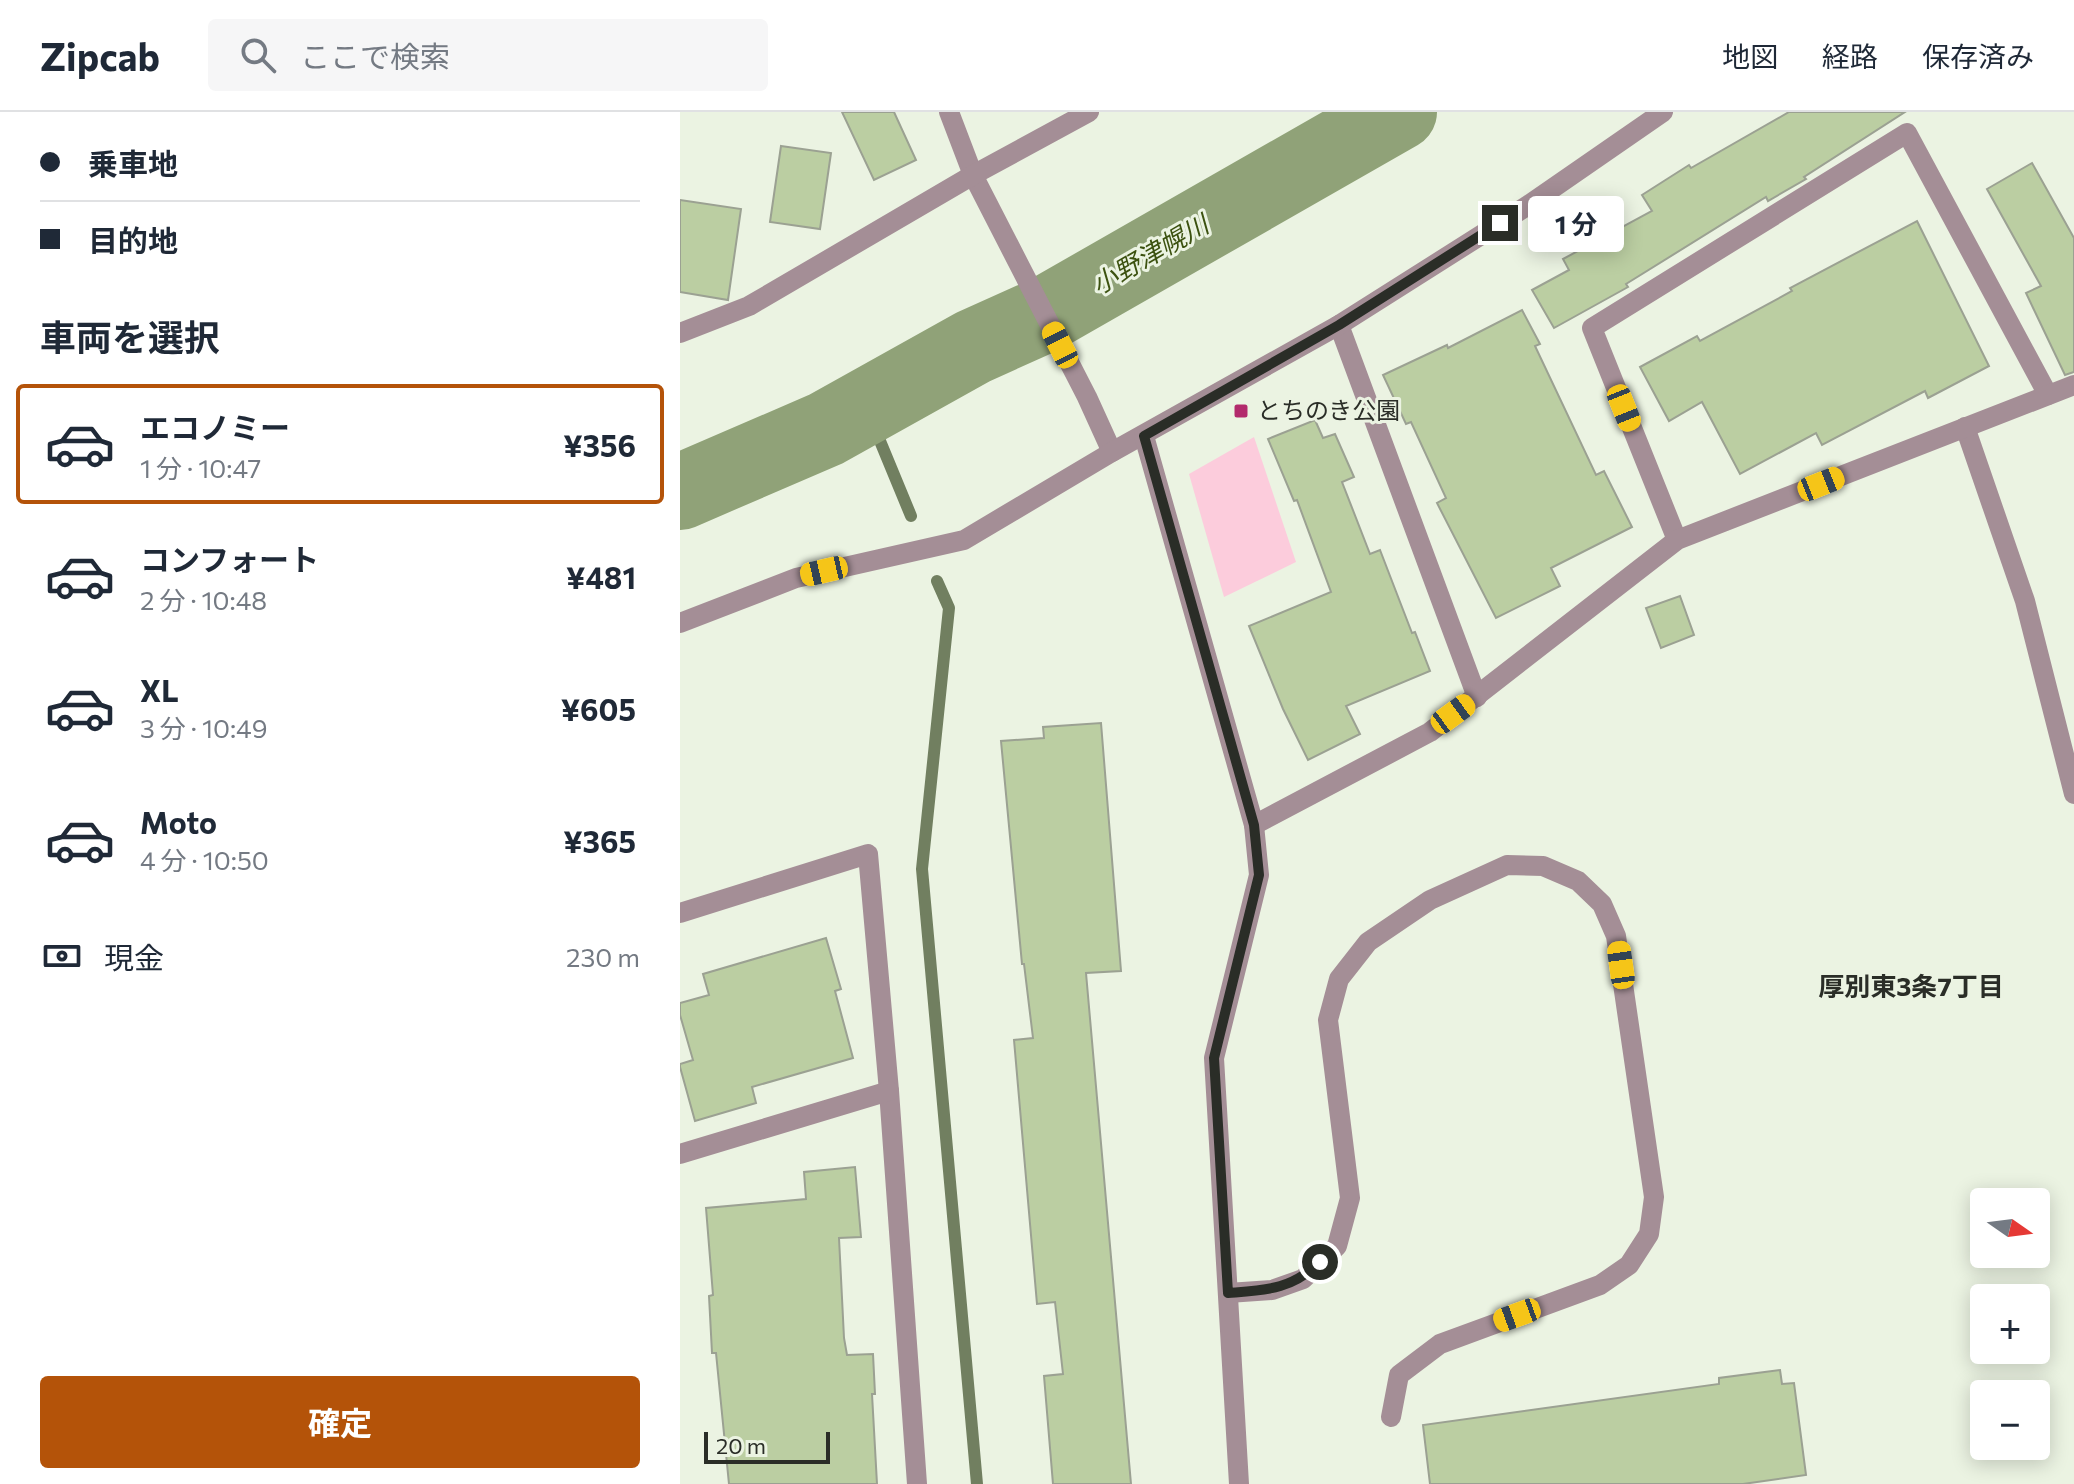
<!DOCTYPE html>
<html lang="ja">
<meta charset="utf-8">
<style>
:root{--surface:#fff;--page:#f6f6f7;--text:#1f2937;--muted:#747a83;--line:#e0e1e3;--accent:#b45309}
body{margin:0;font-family:Commissioner,"Noto Sans JP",sans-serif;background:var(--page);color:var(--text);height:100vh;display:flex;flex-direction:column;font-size:30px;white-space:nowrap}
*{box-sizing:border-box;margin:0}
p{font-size:26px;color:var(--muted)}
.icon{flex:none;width:44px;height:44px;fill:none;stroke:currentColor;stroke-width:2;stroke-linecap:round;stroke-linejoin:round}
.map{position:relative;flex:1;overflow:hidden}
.details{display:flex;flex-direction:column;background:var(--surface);width:680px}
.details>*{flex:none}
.guide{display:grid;align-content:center;height:176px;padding:0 40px;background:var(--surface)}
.needle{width:52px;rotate:104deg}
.controls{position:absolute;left:1290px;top:1076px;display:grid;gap:16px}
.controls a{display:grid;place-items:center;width:80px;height:80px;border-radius:8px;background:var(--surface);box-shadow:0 4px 20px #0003;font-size:40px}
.scale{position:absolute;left:24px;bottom:20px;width:126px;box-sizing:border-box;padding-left:8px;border:4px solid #2a2d27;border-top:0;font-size:22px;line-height:28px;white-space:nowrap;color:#2a2d27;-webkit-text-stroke:6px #ebf3e2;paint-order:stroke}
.end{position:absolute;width:36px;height:36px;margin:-18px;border:10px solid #2a2d27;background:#fff;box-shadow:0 0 0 4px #fff}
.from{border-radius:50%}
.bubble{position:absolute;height:56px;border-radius:8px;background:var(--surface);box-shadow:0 4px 20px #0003;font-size:26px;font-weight:700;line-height:56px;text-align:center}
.car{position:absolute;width:24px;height:48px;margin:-24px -12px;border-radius:10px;box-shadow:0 0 6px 2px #0007;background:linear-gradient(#f5c518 24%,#345 0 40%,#f5c518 0 76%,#345 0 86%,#f5c518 0)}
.guide b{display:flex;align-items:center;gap:28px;height:76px;font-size:30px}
.guide b+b{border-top:2px solid var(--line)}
.guide i{width:20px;height:20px;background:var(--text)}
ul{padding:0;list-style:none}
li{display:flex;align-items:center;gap:24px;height:120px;margin:0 16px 12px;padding:0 24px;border:4px solid transparent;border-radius:8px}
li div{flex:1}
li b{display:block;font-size:30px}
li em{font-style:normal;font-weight:700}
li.current{border-color:var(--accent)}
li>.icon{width:72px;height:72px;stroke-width:1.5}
h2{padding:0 40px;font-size:36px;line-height:96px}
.pay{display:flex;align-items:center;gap:20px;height:88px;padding:0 40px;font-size:30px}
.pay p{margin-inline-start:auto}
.primary-button{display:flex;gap:16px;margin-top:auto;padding:16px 40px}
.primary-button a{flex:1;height:92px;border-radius:8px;background:var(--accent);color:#fff;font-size:32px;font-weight:700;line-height:92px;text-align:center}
header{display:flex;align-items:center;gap:48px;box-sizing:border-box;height:112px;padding:0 40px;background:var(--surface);border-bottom:2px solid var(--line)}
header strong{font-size:38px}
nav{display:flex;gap:44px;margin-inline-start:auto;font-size:28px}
.search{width:560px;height:72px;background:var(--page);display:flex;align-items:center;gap:20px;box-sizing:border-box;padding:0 28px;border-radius:8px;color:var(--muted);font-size:30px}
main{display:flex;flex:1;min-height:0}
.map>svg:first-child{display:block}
.green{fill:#fcccdc}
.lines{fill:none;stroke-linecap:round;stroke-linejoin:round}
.stream{stroke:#717f60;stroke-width:12}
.river{stroke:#90a278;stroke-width:76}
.building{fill:#bbcea2;stroke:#9ba192;stroke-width:2}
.service{stroke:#a48e96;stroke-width:20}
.minor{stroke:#a48e96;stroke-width:20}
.tertiary{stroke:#a48e96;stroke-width:20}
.route{stroke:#2a2d27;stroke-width:10}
.poi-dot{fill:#b22a6c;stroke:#ebf3e2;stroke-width:3}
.labels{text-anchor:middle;stroke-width:6;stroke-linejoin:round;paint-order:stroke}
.poi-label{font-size:24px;fill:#2a2d27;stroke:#ebf3e2;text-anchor:start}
.water-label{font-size:26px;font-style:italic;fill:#3c5210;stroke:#ebf3e2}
.neighbourhood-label{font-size:26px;font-weight:bold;fill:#2a2d27;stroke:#ebf3e2}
</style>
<header>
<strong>Zipcab</strong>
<div class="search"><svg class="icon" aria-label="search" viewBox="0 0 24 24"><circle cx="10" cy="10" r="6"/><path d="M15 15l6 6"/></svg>ここで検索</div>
<nav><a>地図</a><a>経路</a><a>保存済み</a></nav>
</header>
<main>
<section class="details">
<div class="guide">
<b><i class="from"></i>乗車地</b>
<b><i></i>目的地</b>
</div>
<h2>車両を選択</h2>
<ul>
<li class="current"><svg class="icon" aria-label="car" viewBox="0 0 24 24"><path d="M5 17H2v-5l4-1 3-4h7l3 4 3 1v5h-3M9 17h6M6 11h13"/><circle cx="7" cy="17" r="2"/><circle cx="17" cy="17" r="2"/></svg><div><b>エコノミー</b><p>1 分 · 10:47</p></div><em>¥356</em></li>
<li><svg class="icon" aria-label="car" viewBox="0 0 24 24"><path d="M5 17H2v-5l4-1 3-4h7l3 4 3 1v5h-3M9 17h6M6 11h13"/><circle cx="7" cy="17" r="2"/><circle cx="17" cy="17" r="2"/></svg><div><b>コンフォート</b><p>2 分 · 10:48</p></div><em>¥481</em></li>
<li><svg class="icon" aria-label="car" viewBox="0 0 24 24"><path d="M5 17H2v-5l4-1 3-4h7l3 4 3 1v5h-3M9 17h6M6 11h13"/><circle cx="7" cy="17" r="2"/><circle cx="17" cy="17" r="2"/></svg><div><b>XL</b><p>3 分 · 10:49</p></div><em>¥605</em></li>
<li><svg class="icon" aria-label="car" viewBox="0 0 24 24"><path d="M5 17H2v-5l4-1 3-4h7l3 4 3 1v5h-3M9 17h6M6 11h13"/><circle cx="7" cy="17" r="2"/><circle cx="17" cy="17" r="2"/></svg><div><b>Moto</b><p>4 分 · 10:50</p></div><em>¥365</em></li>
</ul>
<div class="pay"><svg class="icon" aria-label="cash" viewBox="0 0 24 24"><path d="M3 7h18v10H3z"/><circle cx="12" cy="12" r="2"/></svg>現金<p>230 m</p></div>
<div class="primary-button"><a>確定</a></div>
</section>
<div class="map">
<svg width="1394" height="1372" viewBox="0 0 1394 1372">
<rect width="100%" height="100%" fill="#ebf3e2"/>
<!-- green -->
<polygon class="green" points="574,325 616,450 544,485 509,362"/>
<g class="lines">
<!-- stream -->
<g class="stream">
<polyline points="186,295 231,404"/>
<polyline points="257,469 269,496 242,757 297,1372"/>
</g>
<!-- river -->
<polyline class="river" points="0,380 146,317 293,235 364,203 719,0"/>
</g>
<!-- building -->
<g class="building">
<polygon points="162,0 214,0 236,48 194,68"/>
<polygon points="1109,0 1225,0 1124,65 1126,67 1088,89 1086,85 946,172 948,175 874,216 852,178 889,158 883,147 972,99 962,83 1009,53 1011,56"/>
<polygon points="101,34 151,41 140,117 90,110"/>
<polygon points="1352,51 1394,126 1394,260 1385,263 1346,181 1361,174 1307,77"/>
<polygon points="0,88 61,97 48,188 0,180"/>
<polygon points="1237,109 1309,254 1248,286 1245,279 1142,333 1136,321 1060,362 1022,290 989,309 960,255 1017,224 1020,229 1112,179 1110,176"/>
<polygon points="842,198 860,232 855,234 916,363 924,359 952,415 871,456 880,474 816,506 757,391 766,386 731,310 726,312 703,263 767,233 768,236"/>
<polygon points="635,308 643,326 655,322 674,365 662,370 690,442 700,438 732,521 735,520 750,559 666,594 680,622 628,648 603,597 569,514 651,480 617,388 614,389 588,327"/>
<polygon points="1000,484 1014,523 981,536 966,496"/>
<polygon points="421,611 441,859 406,861 451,1372 373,1372 364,1264 383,1262 375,1190 357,1192 334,928 353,926 344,852 342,852 321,629 364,626 363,615"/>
<polygon points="146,826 161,877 155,879 173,946 72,975 76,991 15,1009 0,955 0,952 13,948 0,903 0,891 29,883 23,862"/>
<polygon points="175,1055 181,1125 159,1126 164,1226 167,1243 193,1242 195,1282 192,1282 197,1372 49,1372 36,1241 32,1241 29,1184 33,1183 26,1096 126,1087 124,1060"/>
<polygon points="1100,1258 1102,1272 1114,1271 1126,1363 1063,1372 750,1372 743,1313 1039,1272 1039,1266"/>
</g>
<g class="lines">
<!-- service -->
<g class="service">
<polyline points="293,63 407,285 432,340"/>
<polyline points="1285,315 1345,489 1394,682"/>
<polyline points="548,1181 592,1178 623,1167 657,1134 670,1086 648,908 659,867 688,830 750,788 827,753 863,754 898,769 922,792 936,824 974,1085 969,1122 949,1153 920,1173 760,1232 719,1263 711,1305"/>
</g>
<!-- minor -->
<g class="minor">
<polyline points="269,0 293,63"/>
<polyline points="659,213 797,585"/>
<polyline points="0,221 69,194 293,63 409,0"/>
<polyline points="997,428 912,216 1227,21 1368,283"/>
<polyline points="0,511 116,466 284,428 432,340 659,213 847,94 983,0"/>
<polyline points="0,801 188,742 209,979 237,1372"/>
<polyline points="0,1042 209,979"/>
</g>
<!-- tertiary -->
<g class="tertiary">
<polyline points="464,324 574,713 579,763 534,946 559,1372"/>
<polyline points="574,713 750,620 997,428 1394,273"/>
</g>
</g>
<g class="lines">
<!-- route -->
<path class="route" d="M640 1150C611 1178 586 1178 548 1181L534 946 579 763 574 713 464 324 659 213 820 111"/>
</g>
<!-- markers -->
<rect class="poi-dot" x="553" y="291" width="16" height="16" rx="4"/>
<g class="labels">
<!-- poi labels -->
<g class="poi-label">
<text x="577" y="307">とちのき公園</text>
</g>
<!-- water labels -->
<g class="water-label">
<text transform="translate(470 143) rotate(-30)" y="9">小野津幌川</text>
</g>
<!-- neighbourhood labels -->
<g class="neighbourhood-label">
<text x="1231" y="884">厚別東3条7丁目</text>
</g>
</g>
</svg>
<div class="controls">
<a><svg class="needle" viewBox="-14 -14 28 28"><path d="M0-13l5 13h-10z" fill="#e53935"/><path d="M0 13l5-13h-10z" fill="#747a83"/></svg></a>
<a>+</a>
<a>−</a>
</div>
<div class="scale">20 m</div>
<i class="end from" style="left:640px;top:1150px"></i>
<i class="end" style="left:820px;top:111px"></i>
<div class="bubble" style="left:848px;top:84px;width:96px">1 分</div>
<i class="car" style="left:380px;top:233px;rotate:333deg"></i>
<i class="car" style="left:944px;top:296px;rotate:158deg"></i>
<i class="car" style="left:1141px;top:372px;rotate:68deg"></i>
<i class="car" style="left:144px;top:459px;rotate:257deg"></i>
<i class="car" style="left:773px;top:602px;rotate:54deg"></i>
<i class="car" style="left:941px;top:853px;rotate:352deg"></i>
<i class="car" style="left:837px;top:1203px;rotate:250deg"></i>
</div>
</main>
